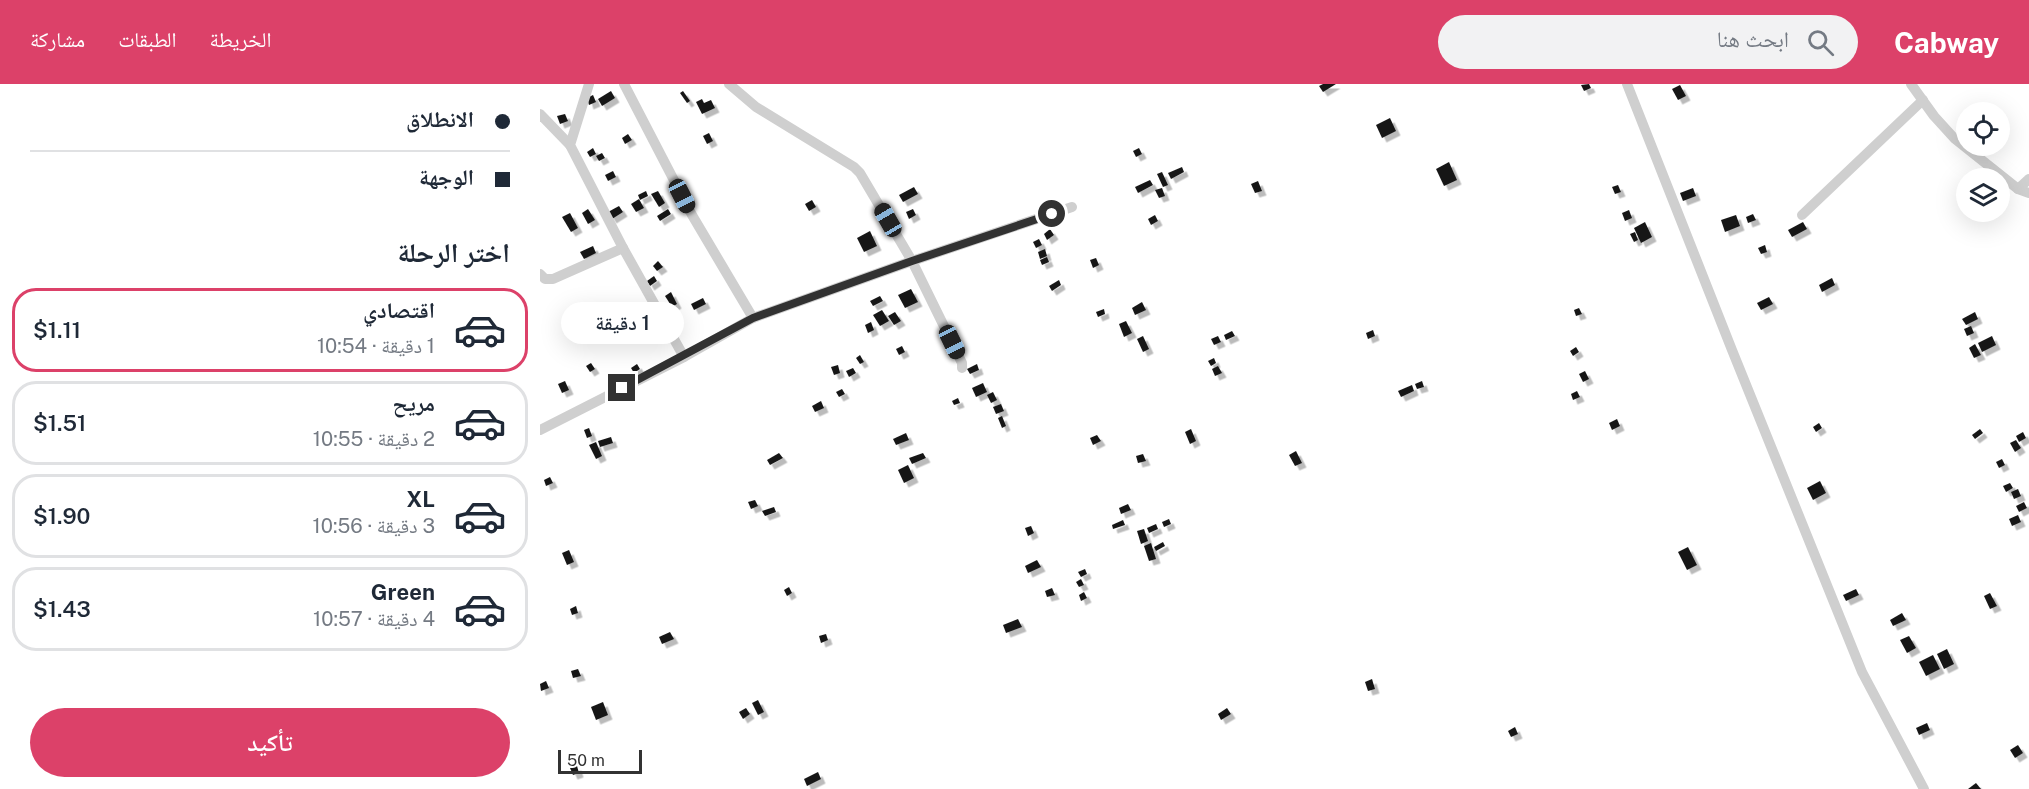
<!DOCTYPE html>
<html lang="ar">
<meta charset="utf-8">
<style>
:root{--surface:#fff;--page:#f2f2f3;--text:#1f2937;--muted:#747a83;--line:#e0e1e3;--accent:#dc4169}
body{margin:0;font-family:"Public Sans","Noto Naskh Arabic",sans-serif;background:var(--page);color:var(--text);direction:rtl;height:100vh;display:flex;flex-direction:column;font-size:22px;white-space:nowrap}
*{box-sizing:border-box;margin:0}
p{font-size:20px;color:var(--muted)}
.icon{flex:none;width:33px;height:33px;fill:none;stroke:currentColor;stroke-width:2;stroke-linecap:round;stroke-linejoin:round}
.map{position:relative;flex:1;overflow:hidden;direction:ltr}
.side{display:flex;flex-direction:column;background:var(--surface);width:540px}
.side>*{flex:none}
.banner{display:grid;align-content:center;height:132px;padding:0 30px;background:var(--surface)}
.fabs{position:absolute;left:1416px;top:18px;display:grid;gap:12px}
.fabs a{display:grid;place-items:center;width:54px;height:54px;border-radius:50%;background:var(--surface);box-shadow:0 6px 24px #0002;font-size:30px}
.scale{position:absolute;left:18px;bottom:15px;width:84px;box-sizing:border-box;padding-left:6px;border:3px solid #323232;border-top:0;font-size:16px;line-height:21px;white-space:nowrap;color:#323232;-webkit-text-stroke:4px #fff;paint-order:stroke}
.end{position:absolute;width:27px;height:27px;margin:-14px;border:8px solid #323232;background:#fff;box-shadow:0 0 0 3px #fff}
.from{border-radius:50%}
.bubble{position:absolute;height:42px;border-radius:21px;background:var(--surface);box-shadow:0 6px 24px #0002;font-size:20px;font-weight:600;line-height:42px;text-align:center;direction:rtl}
.car{position:absolute;width:18px;height:36px;margin:-18px -9px;border-radius:8px;box-shadow:0 0 4px 2px #0007;background:linear-gradient(#222 24%,#8ab4d8 0 40%,#222 0 76%,#8ab4d8 0 86%,#222 0)}
.banner b{display:flex;align-items:center;gap:21px;height:57px;font-size:22px}
.banner b+b{border-top:2px solid var(--line)}
.banner i{width:15px;height:15px;background:var(--text)}
ul{padding:0;list-style:none}
li{display:flex;align-items:center;gap:18px;height:84px;margin:0 12px 9px;padding:0 18px;border:3px solid var(--line);border-radius:24px}
li div{flex:1}
li b{display:block;font-size:22px}
li em{font-style:normal;font-weight:600}
li.selected{border-color:var(--accent)}
li>.icon{width:54px;height:54px;stroke-width:1.5}
h2{padding:0 30px;font-size:27px;line-height:72px}
.action{display:flex;gap:12px;margin-top:auto;padding:12px 30px}
.action a{flex:1;height:69px;border-radius:36px;background:var(--accent);color:#fff;font-size:24px;font-weight:600;line-height:69px;text-align:center}
header{display:flex;align-items:center;gap:36px;box-sizing:border-box;height:84px;padding:0 30px;background:var(--accent);color:#fff}
header strong{font-size:28px}
nav{display:flex;gap:33px;margin-inline-start:auto;font-size:21px}
.search{width:420px;height:54px;background:var(--page);display:flex;align-items:center;gap:15px;box-sizing:border-box;padding:0 21px;border-radius:33px;color:var(--muted);font-size:22px}
main{display:flex;flex:1;min-height:0}
.map>svg:first-child{display:block}
.building{fill:#191919;filter:url(#shadow)}
.lines{fill:none;stroke-linecap:round;stroke-linejoin:round}
.street{stroke:#cfcfcf;stroke-width:10}
.route{stroke:#323232;stroke-width:8}
</style>
<header>
<strong>Cabway</strong>
<div class="search"><svg class="icon" aria-label="search" viewBox="0 0 24 24"><circle cx="10" cy="10" r="6"/><path d="M15 15l6 6"/></svg>ابحث هنا</div>
<nav><a>الخريطة</a><a>الطبقات</a><a>مشاركة</a></nav>
</header>
<main>
<div class="map">
<svg width="1489" height="705" viewBox="0 0 1489 705">
<defs>
<filter id="shadow"><feDropShadow dx="4.5" dy="4.5" stdDeviation="0" flood-color="#0004"/></filter>
</defs>
<rect width="100%" height="100%" fill="#fff"/>
<!-- building -->
<g class="building">
<polygon points="783,0 796,0 783,8 779,2"/>
<polygon points="1049,0 1051,4 1044,7 1041,1"/>
<polygon points="1140,1 1146,12 1138,16 1132,5"/>
<polygon points="71,7 75,14 62,22 58,15"/>
<polygon points="143,7 150,17 147,19 140,9"/>
<polygon points="53,11 56,18 49,21 47,14"/>
<polygon points="162,15 164,19 171,16 175,24 162,30 156,18"/>
<polygon points="25,30 28,37 20,40 17,32"/>
<polygon points="850,34 856,47 842,54 836,41"/>
<polygon points="169,49 173,57 167,60 163,52"/>
<polygon points="88,50 92,56 85,60 82,54"/>
<polygon points="53,64 56,70 50,73 47,68"/>
<polygon points="599,64 602,70 596,73 593,67"/>
<polygon points="62,69 65,74 59,77 56,72"/>
<polygon points="909,78 917,96 904,102 896,85"/>
<polygon points="642,83 644,88 631,95 628,89"/>
<polygon points="73,87 76,93 68,97 65,91"/>
<polygon points="622,88 628,101 623,103 617,90"/>
<polygon points="610,96 613,101 598,109 595,103"/>
<polygon points="718,97 722,107 715,109 711,100"/>
<polygon points="1078,101 1081,108 1075,110 1072,103"/>
<polygon points="374,103 378,110 363,118 359,111"/>
<polygon points="622,104 625,112 619,114 615,106"/>
<polygon points="1153,104 1156,112 1143,117 1140,109"/>
<polygon points="106,107 108,112 100,116 98,111"/>
<polygon points="118,107 125,119 119,123 111,110"/>
<polygon points="99,115 104,124 96,128 91,120"/>
<polygon points="272,116 276,123 269,127 265,120"/>
<polygon points="79,122 83,128 72,135 68,128"/>
<polygon points="48,125 55,136 48,140 42,129"/>
<polygon points="128,125 131,130 120,137 117,132"/>
<polygon points="373,125 376,131 369,135 366,128"/>
<polygon points="1089,126 1092,134 1085,137 1082,129"/>
<polygon points="30,129 38,144 31,148 22,133"/>
<polygon points="1213,130 1216,136 1208,139 1206,133"/>
<polygon points="615,131 618,137 611,141 608,135"/>
<polygon points="1196,131 1200,142 1185,148 1181,136"/>
<polygon points="1105,138 1112,153 1101,159 1094,144"/>
<polygon points="1263,138 1267,145 1252,153 1248,146"/>
<polygon points="510,145 514,151 507,156 504,150"/>
<polygon points="330,147 337,162 324,168 317,154"/>
<polygon points="1095,148 1098,156 1094,158 1090,150"/>
<polygon points="499,155 502,161 496,164 493,158"/>
<polygon points="1225,161 1227,168 1221,170 1218,164"/>
<polygon points="53,162 56,169 44,175 40,168"/>
<polygon points="505,165 507,172 500,175 498,168"/>
<polygon points="507,173 509,178 502,181 500,176"/>
<polygon points="556,174 559,181 553,184 550,176"/>
<polygon points="118,177 123,183 117,187 113,182"/>
<polygon points="114,192 117,197 110,202 107,197"/>
<polygon points="1292,194 1295,201 1282,208 1279,201"/>
<polygon points="519,196 521,201 512,207 509,202"/>
<polygon points="371,205 378,218 365,224 358,211"/>
<polygon points="131,208 137,220 132,223 125,212"/>
<polygon points="340,212 343,217 333,222 330,217"/>
<polygon points="1229,213 1233,220 1221,226 1217,219"/>
<polygon points="163,214 166,220 154,226 151,220"/>
<polygon points="602,218 606,226 595,231 592,224"/>
<polygon points="90,223 93,230 85,235 81,227"/>
<polygon points="1039,224 1042,230 1036,232 1034,226"/>
<polygon points="564,225 565,230 558,233 556,228"/>
<polygon points="342,226 349,237 340,242 333,231"/>
<polygon points="355,228 361,237 354,241 348,232"/>
<polygon points="1435,228 1438,235 1426,241 1422,235"/>
<polygon points="586,237 592,249 584,253 579,240"/>
<polygon points="331,238 334,246 328,249 325,241"/>
<polygon points="1431,242 1434,249 1427,252 1424,245"/>
<polygon points="51,244 57,250 52,254 46,247"/>
<polygon points="833,246 835,252 828,255 826,249"/>
<polygon points="692,247 695,252 686,256 684,251"/>
<polygon points="603,252 609,265 603,268 597,255"/>
<polygon points="678,252 681,258 674,261 671,255"/>
<polygon points="1452,252 1456,261 1442,268 1438,259"/>
<polygon points="1435,260 1441,271 1434,274 1429,264"/>
<polygon points="362,262 365,268 359,271 356,265"/>
<polygon points="1036,263 1039,268 1033,272 1030,267"/>
<polygon points="320,271 324,278 320,280 316,274"/>
<polygon points="674,274 676,279 671,282 668,277"/>
<polygon points="51,279 55,285 50,288 46,282"/>
<polygon points="97,280 100,285 94,289 91,284"/>
<polygon points="437,280 439,286 430,290 427,285"/>
<polygon points="298,281 300,289 294,291 291,283"/>
<polygon points="678,282 682,289 675,292 672,285"/>
<polygon points="313,284 316,289 309,293 306,287"/>
<polygon points="1045,287 1049,295 1043,298 1039,290"/>
<polygon points="25,297 29,306 22,309 18,300"/>
<polygon points="882,297 884,303 877,305 875,300"/>
<polygon points="443,299 447,308 436,313 432,304"/>
<polygon points="872,301 874,307 861,313 858,307"/>
<polygon points="302,305 305,310 299,313 296,308"/>
<polygon points="1037,307 1040,313 1033,316 1031,310"/>
<polygon points="453,308 457,316 451,319 447,311"/>
<polygon points="418,314 420,319 414,321 412,317"/>
<polygon points="281,317 284,324 275,328 272,322"/>
<polygon points="461,320 464,327 456,330 453,323"/>
<polygon points="462,332 466,342 462,344 458,334"/>
<polygon points="1077,335 1080,342 1072,346 1069,339"/>
<polygon points="1279,339 1282,344 1276,348 1273,343"/>
<polygon points="49,344 52,352 47,354 44,346"/>
<polygon points="651,345 656,357 650,360 645,348"/>
<polygon points="1440,345 1443,349 1435,355 1432,351"/>
<polygon points="1483,348 1486,354 1479,358 1476,352"/>
<polygon points="366,349 369,356 356,361 353,355"/>
<polygon points="557,351 561,357 553,361 550,354"/>
<polygon points="71,353 73,359 60,363 58,357"/>
<polygon points="1476,356 1481,364 1475,368 1470,359"/>
<polygon points="56,358 62,372 56,375 49,361"/>
<polygon points="756,367 762,379 755,382 749,371"/>
<polygon points="239,369 243,374 230,381 227,376"/>
<polygon points="383,369 386,374 372,380 369,374"/>
<polygon points="603,370 606,377 598,379 596,372"/>
<polygon points="1462,375 1465,381 1459,384 1456,378"/>
<polygon points="368,381 374,394 364,399 358,386"/>
<polygon points="10,393 13,399 6,402 4,396"/>
<polygon points="1280,397 1286,409 1273,416 1267,404"/>
<polygon points="1470,399 1473,404 1466,408 1463,402"/>
<polygon points="1478,405 1481,412 1474,415 1471,408"/>
<polygon points="215,416 218,422 211,425 208,418"/>
<polygon points="1484,418 1487,424 1479,428 1476,422"/>
<polygon points="588,420 591,426 581,430 579,424"/>
<polygon points="234,423 236,428 225,432 222,427"/>
<polygon points="1478,431 1481,438 1472,442 1469,435"/>
<polygon points="629,435 631,440 624,443 622,438"/>
<polygon points="583,436 585,441 573,445 572,441"/>
<polygon points="616,440 618,445 609,449 607,444"/>
<polygon points="491,442 494,449 488,452 485,444"/>
<polygon points="604,445 608,457 601,460 597,447"/>
<polygon points="623,458 625,462 616,467 614,463"/>
<polygon points="611,459 616,475 609,477 604,462"/>
<polygon points="1148,463 1157,481 1147,486 1138,468"/>
<polygon points="29,466 34,478 27,481 22,469"/>
<polygon points="497,476 501,483 488,489 485,482"/>
<polygon points="545,485 547,490 541,493 538,488"/>
<polygon points="541,495 544,501 539,503 536,498"/>
<polygon points="249,503 252,509 247,512 244,506"/>
<polygon points="512,504 515,511 507,513 505,507"/>
<polygon points="1316,505 1319,511 1306,517 1303,511"/>
<polygon points="544,508 547,514 541,517 539,511"/>
<polygon points="1450,509 1457,522 1450,525 1444,512"/>
<polygon points="36,522 38,529 32,531 30,525"/>
<polygon points="1362,529 1366,536 1353,542 1350,536"/>
<polygon points="478,535 482,543 466,549 463,541"/>
<polygon points="130,548 134,555 122,560 119,553"/>
<polygon points="286,550 288,556 281,559 279,552"/>
<polygon points="1369,552 1376,564 1367,569 1360,556"/>
<polygon points="1407,565 1414,580 1404,585 1397,570"/>
<polygon points="1393,571 1400,585 1386,592 1379,578"/>
<polygon points="38,585 41,592 33,594 31,587"/>
<polygon points="832,595 835,605 828,607 825,598"/>
<polygon points="6,597 9,604 1,607 0,600"/>
<polygon points="218,616 224,628 218,631 212,619"/>
<polygon points="63,618 68,631 56,636 51,623"/>
<polygon points="206,624 210,630 203,635 199,628"/>
<polygon points="687,624 691,630 681,636 678,630"/>
<polygon points="1387,639 1390,646 1379,651 1376,644"/>
<polygon points="975,643 978,650 971,653 968,647"/>
<polygon points="1478,661 1483,669 1475,674 1470,666"/>
<polygon points="37,682 39,689 33,691 30,684"/>
<polygon points="278,688 281,695 267,702 264,695"/>
<polygon points="1436,699 1441,705 1428,705"/>
</g>
<g class="lines">
<!-- street -->
<g class="street">
<polyline points="49,0 30,61 83,164 144,273"/>
<polyline points="84,0 152,131 213,234"/>
<polyline points="189,0 216,23 314,83 320,89 372,177 422,279 422,284"/>
<polyline points="1087,0 1192,266 1322,588 1384,705"/>
<polyline points="1371,0 1394,32 1414,54 1478,105 1489,109"/>
<polyline points="0,30 30,61"/>
<polyline points="1478,105 1489,95"/>
<polyline points="1262,131 1383,16"/>
<polyline points="0,190 5,195 13,195 83,164"/>
<polyline points="0,346 144,273 213,234 372,177 532,123"/>
</g>
</g>
<g class="lines">
<!-- route -->
<polyline class="route" points="82,304 213,234 372,177 512,130"/>
</g>
</svg>
<div class="fabs">
<a><svg class="icon" aria-label="locate" viewBox="0 0 24 24"><circle cx="12" cy="12" r="6"/><path d="M12 2v4M12 18v4M2 12h4M18 12h4"/></svg></a>
<a><svg class="icon" aria-label="layers" viewBox="0 0 24 24"><path d="M12 4l9 5-9 5-9-5zM3 14l9 5 9-5"/></svg></a>
</div>
<div class="scale">50 m</div>
<i class="end from" style="left:512px;top:130px"></i>
<i class="end" style="left:82px;top:304px"></i>
<div class="bubble" style="left:21px;top:218px;width:123px">1 دقيقة</div>
<i class="car" style="left:142px;top:112px;rotate:153deg"></i>
<i class="car" style="left:348px;top:136px;rotate:330deg"></i>
<i class="car" style="left:412px;top:258px;rotate:154deg"></i>
</div>
<section class="side">
<div class="banner">
<b><i class="from"></i>الانطلاق</b>
<b><i></i>الوجهة</b>
</div>
<h2>اختر الرحلة</h2>
<ul>
<li class="selected"><svg class="icon" aria-label="car" viewBox="0 0 24 24"><path d="M5 17H2v-5l4-1 3-4h7l3 4 3 1v5h-3M9 17h6M6 11h13"/><circle cx="7" cy="17" r="2"/><circle cx="17" cy="17" r="2"/></svg><div><b>اقتصادي</b><p>1 دقيقة · 10:54</p></div><em>$1.11</em></li>
<li><svg class="icon" aria-label="car" viewBox="0 0 24 24"><path d="M5 17H2v-5l4-1 3-4h7l3 4 3 1v5h-3M9 17h6M6 11h13"/><circle cx="7" cy="17" r="2"/><circle cx="17" cy="17" r="2"/></svg><div><b>مريح</b><p>2 دقيقة · 10:55</p></div><em>$1.51</em></li>
<li><svg class="icon" aria-label="car" viewBox="0 0 24 24"><path d="M5 17H2v-5l4-1 3-4h7l3 4 3 1v5h-3M9 17h6M6 11h13"/><circle cx="7" cy="17" r="2"/><circle cx="17" cy="17" r="2"/></svg><div><b>XL</b><p>3 دقيقة · 10:56</p></div><em>$1.90</em></li>
<li><svg class="icon" aria-label="car" viewBox="0 0 24 24"><path d="M5 17H2v-5l4-1 3-4h7l3 4 3 1v5h-3M9 17h6M6 11h13"/><circle cx="7" cy="17" r="2"/><circle cx="17" cy="17" r="2"/></svg><div><b>Green</b><p>4 دقيقة · 10:57</p></div><em>$1.43</em></li>
</ul>
<div class="action"><a>تأكيد</a></div>
</section>
</main>
